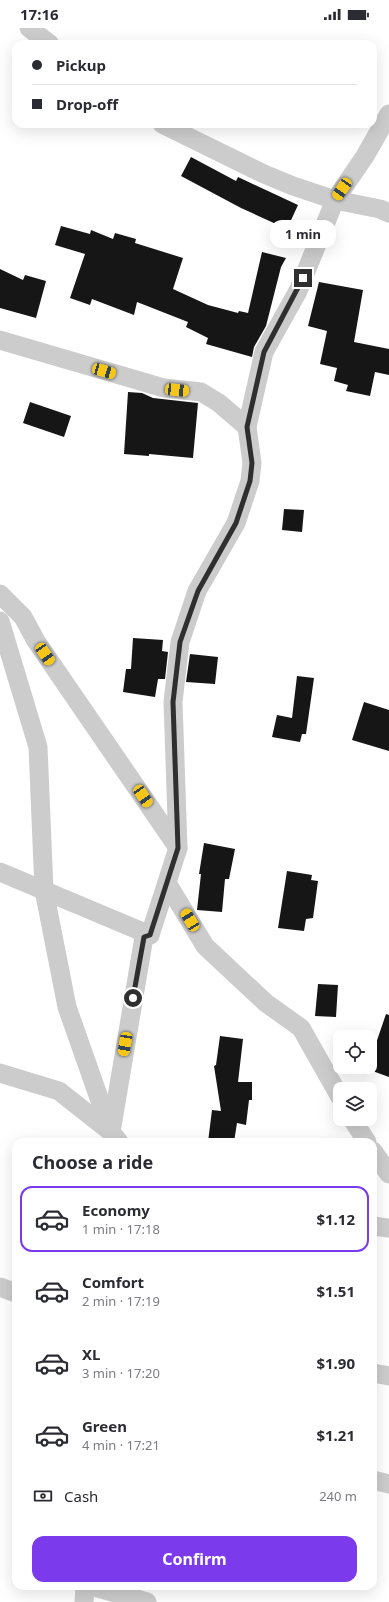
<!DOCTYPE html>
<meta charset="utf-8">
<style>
:root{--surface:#fff;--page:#f2f2f3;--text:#2b2b33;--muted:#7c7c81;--line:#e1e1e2;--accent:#7c3aed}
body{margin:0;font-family:"Noto Sans",sans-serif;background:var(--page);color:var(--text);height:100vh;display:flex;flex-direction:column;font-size:15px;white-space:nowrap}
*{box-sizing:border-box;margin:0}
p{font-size:13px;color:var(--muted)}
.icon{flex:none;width:22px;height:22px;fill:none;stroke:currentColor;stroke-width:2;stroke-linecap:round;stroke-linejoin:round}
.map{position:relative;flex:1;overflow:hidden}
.details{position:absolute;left:12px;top:1110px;width:365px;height:452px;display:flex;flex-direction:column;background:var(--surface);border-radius:12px;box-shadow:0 4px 16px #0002}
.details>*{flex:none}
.hud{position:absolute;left:12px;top:12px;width:365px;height:88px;border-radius:12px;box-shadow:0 4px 16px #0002;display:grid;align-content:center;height:88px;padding:0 20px;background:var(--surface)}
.buttons{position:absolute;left:333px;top:1002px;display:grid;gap:8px}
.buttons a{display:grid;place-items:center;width:44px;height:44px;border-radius:8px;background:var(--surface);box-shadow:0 4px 16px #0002;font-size:20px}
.end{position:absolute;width:18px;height:18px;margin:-9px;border:5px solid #2f2f2f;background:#fff;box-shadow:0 0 0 2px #fff}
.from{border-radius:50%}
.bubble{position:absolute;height:28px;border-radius:12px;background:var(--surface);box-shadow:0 4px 16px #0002;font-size:13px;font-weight:700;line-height:28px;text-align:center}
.car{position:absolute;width:12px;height:24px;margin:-12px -6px;border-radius:5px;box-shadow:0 0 3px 1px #0007;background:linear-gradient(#f5c518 24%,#345 0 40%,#f5c518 0 76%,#345 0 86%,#f5c518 0)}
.hud b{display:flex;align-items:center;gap:14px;height:38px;font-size:15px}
.hud b+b{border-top:1px solid var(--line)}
.hud i{width:10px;height:10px;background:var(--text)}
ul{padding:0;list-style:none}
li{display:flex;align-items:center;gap:12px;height:66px;margin:0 8px 6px;padding:0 12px;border:2px solid transparent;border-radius:12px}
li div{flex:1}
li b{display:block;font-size:15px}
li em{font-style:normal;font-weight:700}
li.selected{border-color:var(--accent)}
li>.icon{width:36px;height:36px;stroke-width:1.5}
h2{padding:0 20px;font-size:18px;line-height:48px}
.pay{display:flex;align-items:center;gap:10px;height:44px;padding:0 20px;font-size:15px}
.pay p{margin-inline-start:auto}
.button{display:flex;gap:8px;margin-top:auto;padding:8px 20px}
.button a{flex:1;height:46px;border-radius:12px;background:var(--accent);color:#fff;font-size:16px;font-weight:700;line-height:46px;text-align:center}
.status{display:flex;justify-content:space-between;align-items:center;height:28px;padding:0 20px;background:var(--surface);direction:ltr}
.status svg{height:11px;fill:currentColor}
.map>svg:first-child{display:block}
.building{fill:#161616}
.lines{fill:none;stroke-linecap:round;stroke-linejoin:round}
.minor{stroke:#ccc;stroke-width:19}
.route{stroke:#2f2f2f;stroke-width:5}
</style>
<div class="status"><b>17:16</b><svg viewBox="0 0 49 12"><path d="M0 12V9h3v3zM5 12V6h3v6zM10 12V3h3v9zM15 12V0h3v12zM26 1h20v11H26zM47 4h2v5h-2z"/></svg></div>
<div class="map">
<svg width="389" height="1574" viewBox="0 0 389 1574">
<rect width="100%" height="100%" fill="#fff"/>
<!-- building -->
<g class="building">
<polygon points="191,129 236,153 238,149 298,177 287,201 241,180 181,148"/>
<polygon points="61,198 90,206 91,202 113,211 115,205 136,211 135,215 183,230 173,261 208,277 238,285 239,283 248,285 262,224 286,230 281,239 266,298 254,319 252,329 206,316 208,310 186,299 188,294 137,274 134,287 92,271 90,277 70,270 85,226 55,217"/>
<polygon points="0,241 23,252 25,247 46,253 36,290 0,280"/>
<polygon points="319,254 363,262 354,314 389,321 389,347 375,344 370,368 346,363 348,357 334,353 337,340 320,336 327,303 308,298"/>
<polygon points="128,364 142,365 153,370 198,375 193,430 149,426 149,428 124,426"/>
<polygon points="30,374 71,388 64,409 23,395"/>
<polygon points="284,481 304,482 302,504 282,502"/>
<polygon points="133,610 163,612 162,623 168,624 165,651 158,651 155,669 123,664 126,641 131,641"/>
<polygon points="190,626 218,629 215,656 186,654"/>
<polygon points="297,648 314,650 306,706 302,706 300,714 272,709 277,687 292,690"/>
<polygon points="364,674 389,682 389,723 352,712"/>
<polygon points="204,815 235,821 229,851 225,851 222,884 197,882 201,846 199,846"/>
<polygon points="287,843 312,847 311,852 318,853 313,890 306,891 304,903 278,900"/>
<polygon points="318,956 338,957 336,989 315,988"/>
<polygon points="386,986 389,987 389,1049 367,1041 370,1039 370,1033"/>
<polygon points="220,1008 243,1011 238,1054 252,1054 252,1072 249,1072 246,1097 237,1095 234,1114 208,1114 212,1082 221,1083 214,1038 216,1037"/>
</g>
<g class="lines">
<!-- minor -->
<g class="minor">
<polyline points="29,0 50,16"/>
<polyline points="162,96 264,146 293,158 335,172 380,181 389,185"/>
<polyline points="0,312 164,360 201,364 219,375 247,399"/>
<polyline points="0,566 23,589 36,613 178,820"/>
<polyline points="0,593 38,719 44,862 67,979 110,1101"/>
<polyline points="0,844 150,907"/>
<polyline points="167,855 205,918 266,975 301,1000 340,1069"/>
<polyline points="0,1045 59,1063 111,1104"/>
<polyline points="352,1091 367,1114"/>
<polyline points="119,1114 111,1104 144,909 150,907 178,820 173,674 180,614 197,563 236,495 250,453 252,435 247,399 264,324 298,263 335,172 365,128 389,86"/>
<polyline points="373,1123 389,1146"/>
<polyline points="373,1198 389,1200"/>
<polyline points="0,1259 16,1265"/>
<polyline points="373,1345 389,1348"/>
<polyline points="373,1452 389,1456"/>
<polyline points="91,1558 147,1574"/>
<polyline points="84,1574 85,1558"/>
</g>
</g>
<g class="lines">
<!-- route -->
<polyline class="route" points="133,970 144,909 150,907 178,820 173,674 180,614 198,563 236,495 250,453 252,435 247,399 264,324 303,250"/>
</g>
</svg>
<div class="buttons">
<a><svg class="icon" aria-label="locate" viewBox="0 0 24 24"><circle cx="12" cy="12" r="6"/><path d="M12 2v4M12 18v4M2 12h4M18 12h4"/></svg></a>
<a><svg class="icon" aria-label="layers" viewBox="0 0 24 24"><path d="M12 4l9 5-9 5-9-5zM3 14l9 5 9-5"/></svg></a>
</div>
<i class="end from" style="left:133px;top:970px"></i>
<i class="end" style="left:303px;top:250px"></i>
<div class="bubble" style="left:270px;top:192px;width:66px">1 min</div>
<i class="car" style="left:342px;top:161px;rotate:214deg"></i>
<i class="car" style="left:104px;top:343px;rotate:106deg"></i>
<i class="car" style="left:177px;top:362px;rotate:96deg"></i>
<i class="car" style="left:45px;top:626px;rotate:146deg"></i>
<i class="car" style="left:143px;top:768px;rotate:146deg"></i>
<i class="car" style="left:190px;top:892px;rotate:329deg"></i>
<i class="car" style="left:125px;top:1016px;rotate:190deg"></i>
<div class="hud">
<b><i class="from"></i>Pickup</b>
<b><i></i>Drop-off</b>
</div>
<section class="details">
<h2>Choose a ride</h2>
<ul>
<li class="selected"><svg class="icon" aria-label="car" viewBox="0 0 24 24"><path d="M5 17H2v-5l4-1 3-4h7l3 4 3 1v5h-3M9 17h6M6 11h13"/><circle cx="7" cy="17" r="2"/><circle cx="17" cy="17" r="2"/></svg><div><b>Economy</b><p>1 min · 17:18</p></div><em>$1.12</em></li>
<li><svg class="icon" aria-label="car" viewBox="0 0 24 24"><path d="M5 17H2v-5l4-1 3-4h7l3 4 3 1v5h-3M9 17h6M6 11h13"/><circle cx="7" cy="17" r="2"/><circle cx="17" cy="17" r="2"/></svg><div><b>Comfort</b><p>2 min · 17:19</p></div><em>$1.51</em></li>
<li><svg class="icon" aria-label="car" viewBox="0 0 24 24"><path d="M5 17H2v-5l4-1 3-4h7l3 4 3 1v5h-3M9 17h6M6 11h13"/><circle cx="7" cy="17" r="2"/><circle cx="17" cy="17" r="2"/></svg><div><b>XL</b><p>3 min · 17:20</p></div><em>$1.90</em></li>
<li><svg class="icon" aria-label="car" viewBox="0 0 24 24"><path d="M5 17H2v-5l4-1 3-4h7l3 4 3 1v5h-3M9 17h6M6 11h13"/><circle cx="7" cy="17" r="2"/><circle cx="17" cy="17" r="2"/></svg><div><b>Green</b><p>4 min · 17:21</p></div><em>$1.21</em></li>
</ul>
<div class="pay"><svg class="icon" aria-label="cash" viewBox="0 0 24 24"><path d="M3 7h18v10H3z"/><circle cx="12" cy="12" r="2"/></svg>Cash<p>240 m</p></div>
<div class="button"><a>Confirm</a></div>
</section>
</div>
